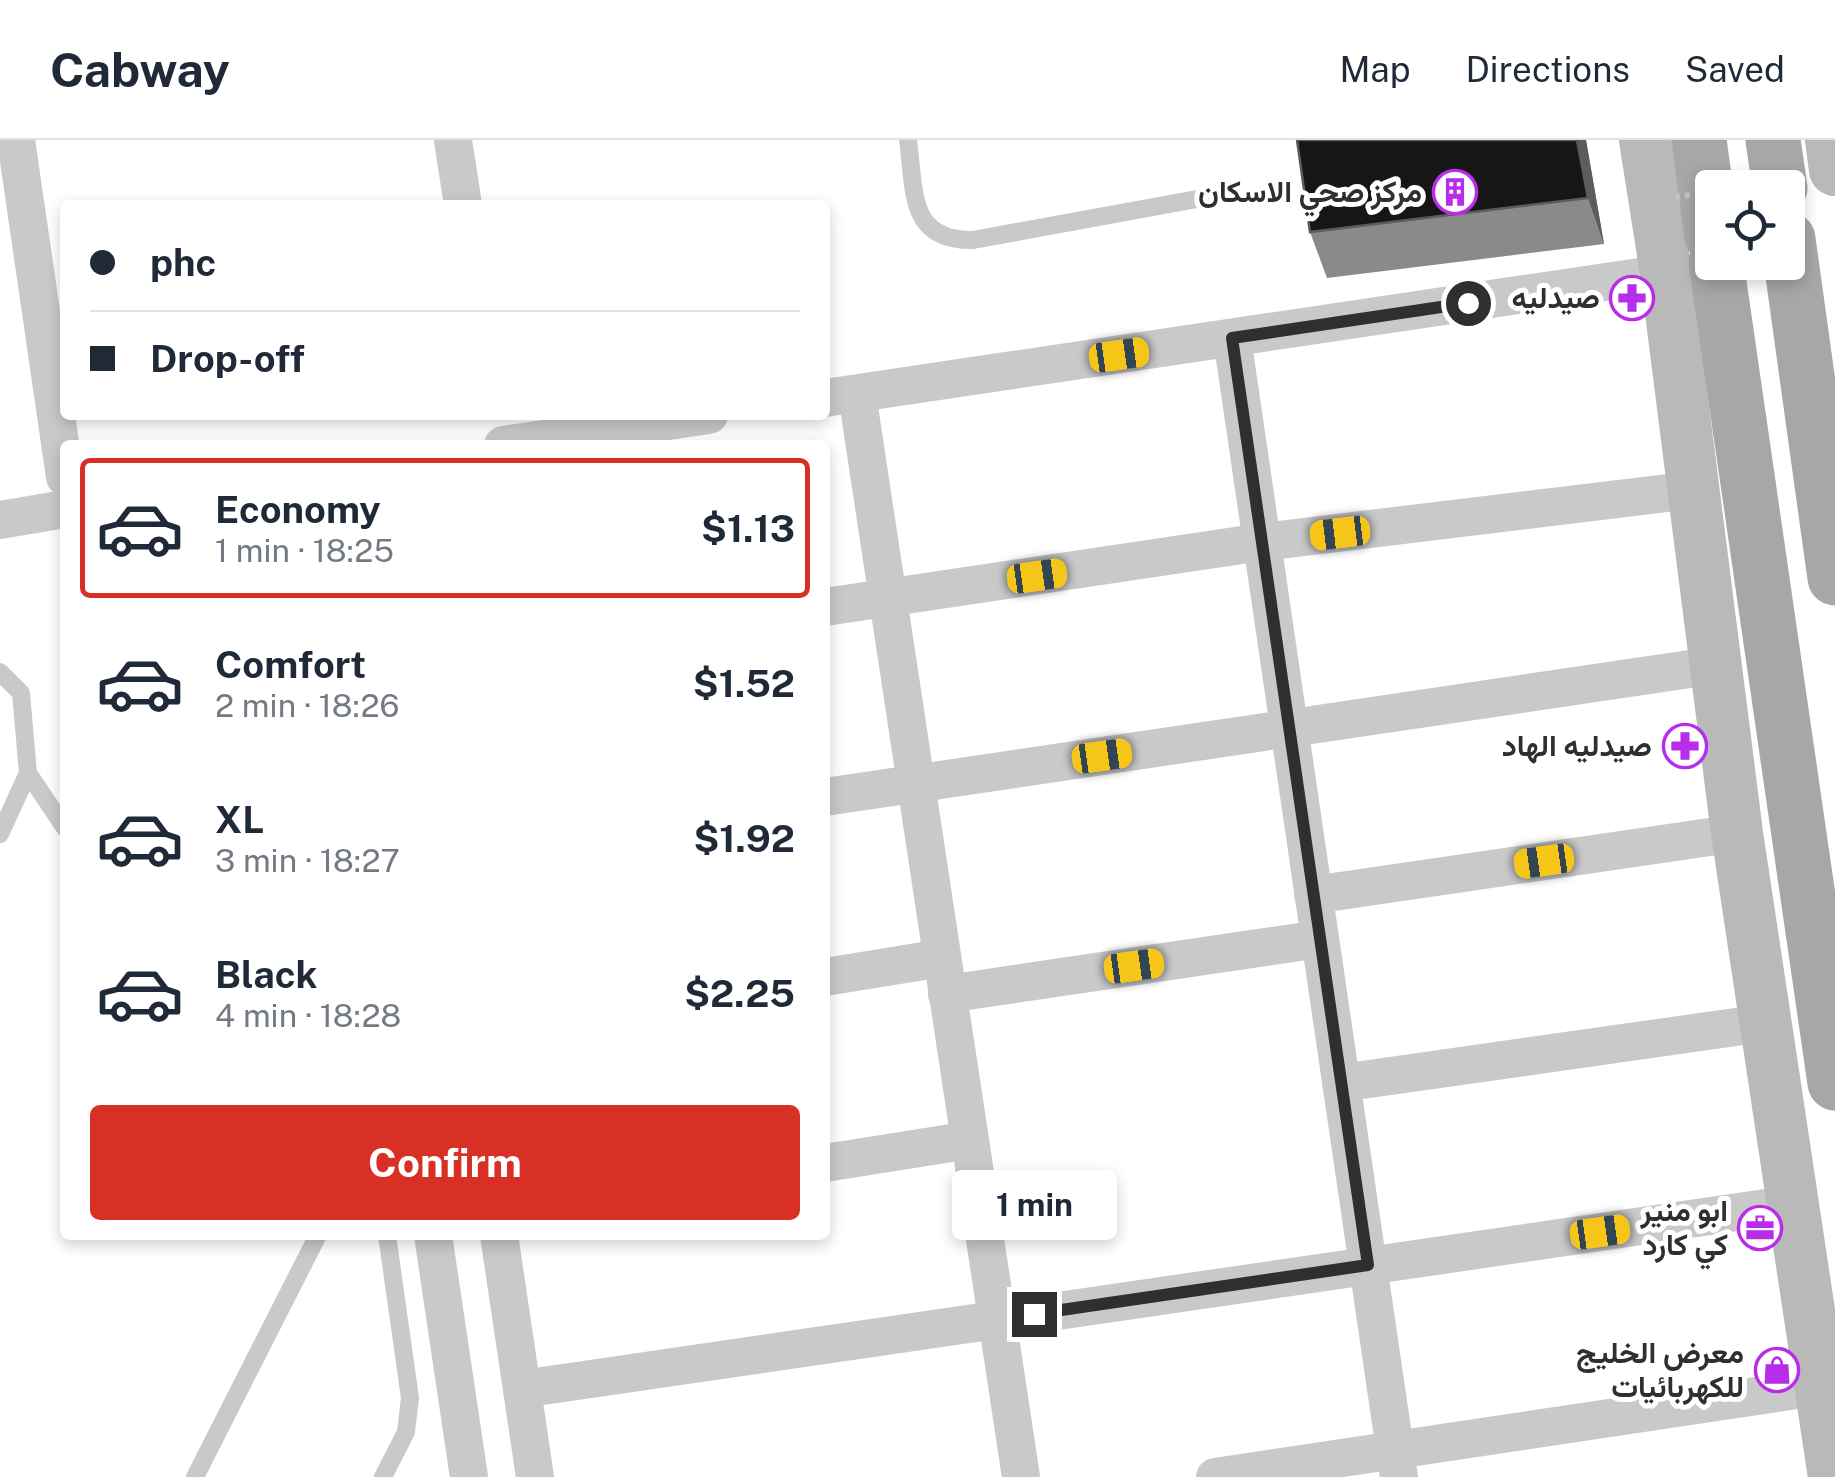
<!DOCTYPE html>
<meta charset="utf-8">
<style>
:root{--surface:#fff;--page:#f2f2f3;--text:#1f2937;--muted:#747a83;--line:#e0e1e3;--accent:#d93025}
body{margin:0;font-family:"Public Sans",Vazirmatn,sans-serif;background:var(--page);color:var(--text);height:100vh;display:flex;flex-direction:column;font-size:38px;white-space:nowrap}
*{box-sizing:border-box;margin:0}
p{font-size:32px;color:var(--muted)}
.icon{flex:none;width:55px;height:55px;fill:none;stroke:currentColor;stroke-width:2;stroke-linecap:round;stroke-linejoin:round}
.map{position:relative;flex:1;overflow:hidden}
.sheet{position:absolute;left:60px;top:300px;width:770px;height:800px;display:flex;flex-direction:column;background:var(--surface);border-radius:10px;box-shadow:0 5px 15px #0003}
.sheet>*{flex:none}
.hud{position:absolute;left:60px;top:60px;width:770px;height:220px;border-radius:10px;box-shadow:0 5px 15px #0003;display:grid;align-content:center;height:220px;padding:0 30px;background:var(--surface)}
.tools{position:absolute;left:1695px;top:30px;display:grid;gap:20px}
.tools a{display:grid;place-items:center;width:110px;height:110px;border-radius:10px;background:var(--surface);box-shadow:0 5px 15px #0003;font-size:50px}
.end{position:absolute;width:45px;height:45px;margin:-22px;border:12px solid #2f2f2f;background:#fff;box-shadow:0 0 0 5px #fff}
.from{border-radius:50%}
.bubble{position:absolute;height:70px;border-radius:10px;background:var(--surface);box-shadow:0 5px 15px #0003;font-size:32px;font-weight:700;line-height:70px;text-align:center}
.car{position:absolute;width:30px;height:60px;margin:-30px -15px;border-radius:12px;box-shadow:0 0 8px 2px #0007;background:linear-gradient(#f5c518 24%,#345 0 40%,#f5c518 0 76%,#345 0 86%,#f5c518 0)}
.hud b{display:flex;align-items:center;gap:35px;height:95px;font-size:38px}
.hud b+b{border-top:2px solid var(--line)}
.hud i{width:25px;height:25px;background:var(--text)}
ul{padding:18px 0 0;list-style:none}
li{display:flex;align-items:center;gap:30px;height:140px;margin:0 20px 15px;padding:0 10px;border:5px solid transparent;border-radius:10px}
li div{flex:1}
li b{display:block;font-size:38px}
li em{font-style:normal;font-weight:700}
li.selected{border-color:var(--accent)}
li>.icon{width:90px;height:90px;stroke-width:1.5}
.button{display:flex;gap:20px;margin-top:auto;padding:20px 30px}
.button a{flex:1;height:115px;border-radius:10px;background:var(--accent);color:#fff;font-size:40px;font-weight:700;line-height:115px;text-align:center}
header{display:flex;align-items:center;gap:60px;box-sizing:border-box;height:140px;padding:0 50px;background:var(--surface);border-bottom:2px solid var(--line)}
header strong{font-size:48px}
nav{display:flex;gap:55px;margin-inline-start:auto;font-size:35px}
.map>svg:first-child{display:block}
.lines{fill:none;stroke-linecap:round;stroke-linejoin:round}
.lane{stroke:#c9c9c9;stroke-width:18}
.street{stroke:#c9c9c9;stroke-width:38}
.secondary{stroke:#b9b9b9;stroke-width:52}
.primary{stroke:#a7a7a7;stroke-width:55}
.path-bridge{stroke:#c3c3c3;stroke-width:6;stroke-dasharray:5 5;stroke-linecap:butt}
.wall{fill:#8a8a8a}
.shaded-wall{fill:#5c5c5c}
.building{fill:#161616;stroke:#5c5c5c;stroke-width:2.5}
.route{stroke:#2f2f2f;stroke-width:12}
.labels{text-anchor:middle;stroke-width:10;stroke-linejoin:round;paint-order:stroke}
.poi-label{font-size:30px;font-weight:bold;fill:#2f2f2f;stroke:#fff;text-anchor:end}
</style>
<header>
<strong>Cabway</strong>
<nav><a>Map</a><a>Directions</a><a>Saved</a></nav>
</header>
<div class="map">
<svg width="1835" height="1337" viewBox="0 0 1835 1337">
<rect width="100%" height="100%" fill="#fff"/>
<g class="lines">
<!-- lane -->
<g class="lane">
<path d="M908 0C915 51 908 101 973 100L1219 55"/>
<polyline points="0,532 21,553 28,633 65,688"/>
<polyline points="0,694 28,633"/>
<polyline points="195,1337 318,1095"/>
<polyline points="383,1337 406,1292 410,1258 387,1095"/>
</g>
<!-- street -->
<g class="street">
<polyline points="16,0 65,337"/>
<polyline points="453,0 463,65"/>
<polyline points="1232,198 1399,1337"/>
<polyline points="857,254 1021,1337"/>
<polyline points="825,258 1666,133"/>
<polyline points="503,305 709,275"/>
<polyline points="0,380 65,369"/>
<polyline points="825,467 1262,402 1692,350"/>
<polyline points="825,657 1717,525"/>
<polyline points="1313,755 1737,693"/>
<polyline points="825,837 942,818"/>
<polyline points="947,854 1320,799"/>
<polyline points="1341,943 1764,883"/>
<polyline points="825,1023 970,1000"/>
<polyline points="433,1095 469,1337"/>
<polyline points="499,1095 535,1337"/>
<polyline points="522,1249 1793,1064"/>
<polyline points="1215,1337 1823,1246"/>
</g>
<!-- secondary -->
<g class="secondary">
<polyline points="1645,0 1666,133 1737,693 1834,1337"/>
<polyline points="1831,0 1835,30"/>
</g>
<!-- primary -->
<g class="primary">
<polyline points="1699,0 1712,96"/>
<polyline points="1773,0 1780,48"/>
<polyline points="1788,99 1835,438"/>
<polyline points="1716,122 1835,943"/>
</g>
<!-- path-bridge -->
<g class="path-bridge">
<polyline points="1741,48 1809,38"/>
<polyline points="1675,57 1712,52"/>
</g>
</g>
<!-- wall -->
<polygon class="wall" points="1297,0 1586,0 1604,104 1327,138 1310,92"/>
<!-- shaded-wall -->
<polygon class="shaded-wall" points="1577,0 1586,0 1604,104 1588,58"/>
<!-- building -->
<polygon class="building" points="1297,0 1577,0 1588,58 1310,92"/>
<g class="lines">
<!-- route -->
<polyline class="route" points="1034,1174 1368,1125 1232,198 1468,163"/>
</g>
<!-- icons -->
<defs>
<symbol id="building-ring" viewBox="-11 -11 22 22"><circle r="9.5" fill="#fff" stroke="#b72dea" stroke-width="1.5"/><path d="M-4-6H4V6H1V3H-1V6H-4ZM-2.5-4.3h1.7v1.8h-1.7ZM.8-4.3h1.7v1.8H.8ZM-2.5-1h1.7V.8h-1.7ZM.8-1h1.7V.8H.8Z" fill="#b72dea"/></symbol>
<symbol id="pharmacy-ring" viewBox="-11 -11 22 22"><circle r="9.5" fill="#fff" stroke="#b72dea" stroke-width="1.5"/><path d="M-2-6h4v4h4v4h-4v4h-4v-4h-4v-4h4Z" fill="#b72dea"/></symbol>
<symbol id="office-ring" viewBox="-11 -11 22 22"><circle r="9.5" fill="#fff" stroke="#b72dea" stroke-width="1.5"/><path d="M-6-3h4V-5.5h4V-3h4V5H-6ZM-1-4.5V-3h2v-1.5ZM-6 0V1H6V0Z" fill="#b72dea"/></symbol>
<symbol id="shop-ring" viewBox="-11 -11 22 22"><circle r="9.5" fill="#fff" stroke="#b72dea" stroke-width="1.5"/><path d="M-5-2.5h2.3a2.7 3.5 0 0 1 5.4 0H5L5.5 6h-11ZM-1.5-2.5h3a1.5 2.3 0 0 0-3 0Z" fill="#b72dea"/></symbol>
</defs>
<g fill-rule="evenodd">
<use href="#building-ring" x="1430" y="27" width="50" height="50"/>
<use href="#pharmacy-ring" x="1607" y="133" width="50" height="50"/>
<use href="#pharmacy-ring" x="1660" y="581" width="50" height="50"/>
<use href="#office-ring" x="1735" y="1063" width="50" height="50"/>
<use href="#shop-ring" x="1752" y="1205" width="50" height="50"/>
</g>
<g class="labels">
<!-- poi labels -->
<g class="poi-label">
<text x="1422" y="62">مركز صحي الاسكان</text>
<text x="1600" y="168">صيدليه</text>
<text x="1652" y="616">صيدليه الهاد</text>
<text x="1728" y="1081">ابو منير<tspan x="1728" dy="34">كي كارد</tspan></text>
<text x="1744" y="1223">معرض الخليج<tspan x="1744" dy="34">للكهربائيات</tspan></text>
</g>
</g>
</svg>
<div class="tools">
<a><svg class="icon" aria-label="locate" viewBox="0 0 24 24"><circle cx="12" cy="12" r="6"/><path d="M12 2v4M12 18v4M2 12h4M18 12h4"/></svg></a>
</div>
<i class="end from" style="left:1468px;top:163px"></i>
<i class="end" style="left:1034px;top:1174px"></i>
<div class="bubble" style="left:952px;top:1030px;width:165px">1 min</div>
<i class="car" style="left:1119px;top:215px;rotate:82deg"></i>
<i class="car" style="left:1340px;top:393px;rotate:263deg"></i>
<i class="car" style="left:1037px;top:436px;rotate:82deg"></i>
<i class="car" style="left:1102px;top:616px;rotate:82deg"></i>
<i class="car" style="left:1544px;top:721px;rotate:262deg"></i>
<i class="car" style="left:1134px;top:826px;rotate:82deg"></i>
<i class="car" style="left:1600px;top:1092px;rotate:82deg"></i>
<div class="hud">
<b><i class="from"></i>phc</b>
<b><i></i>Drop-off</b>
</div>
<section class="sheet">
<ul>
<li class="selected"><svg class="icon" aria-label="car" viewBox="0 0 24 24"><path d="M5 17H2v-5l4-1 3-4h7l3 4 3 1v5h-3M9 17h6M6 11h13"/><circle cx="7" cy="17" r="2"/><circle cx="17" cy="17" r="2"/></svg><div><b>Economy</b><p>1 min · 18:25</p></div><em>$1.13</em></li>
<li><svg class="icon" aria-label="car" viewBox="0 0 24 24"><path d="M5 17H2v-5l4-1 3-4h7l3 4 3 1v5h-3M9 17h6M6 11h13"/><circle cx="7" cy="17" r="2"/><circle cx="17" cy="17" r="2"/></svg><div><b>Comfort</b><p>2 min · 18:26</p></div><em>$1.52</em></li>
<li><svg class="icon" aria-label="car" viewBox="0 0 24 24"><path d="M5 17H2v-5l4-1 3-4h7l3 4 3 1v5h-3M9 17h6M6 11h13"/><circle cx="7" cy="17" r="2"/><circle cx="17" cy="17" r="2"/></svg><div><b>XL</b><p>3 min · 18:27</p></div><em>$1.92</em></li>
<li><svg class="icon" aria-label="car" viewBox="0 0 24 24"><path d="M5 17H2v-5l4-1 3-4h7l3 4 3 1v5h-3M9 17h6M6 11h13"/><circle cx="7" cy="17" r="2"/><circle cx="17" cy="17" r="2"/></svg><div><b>Black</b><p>4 min · 18:28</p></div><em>$2.25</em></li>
</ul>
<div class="button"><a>Confirm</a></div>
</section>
</div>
